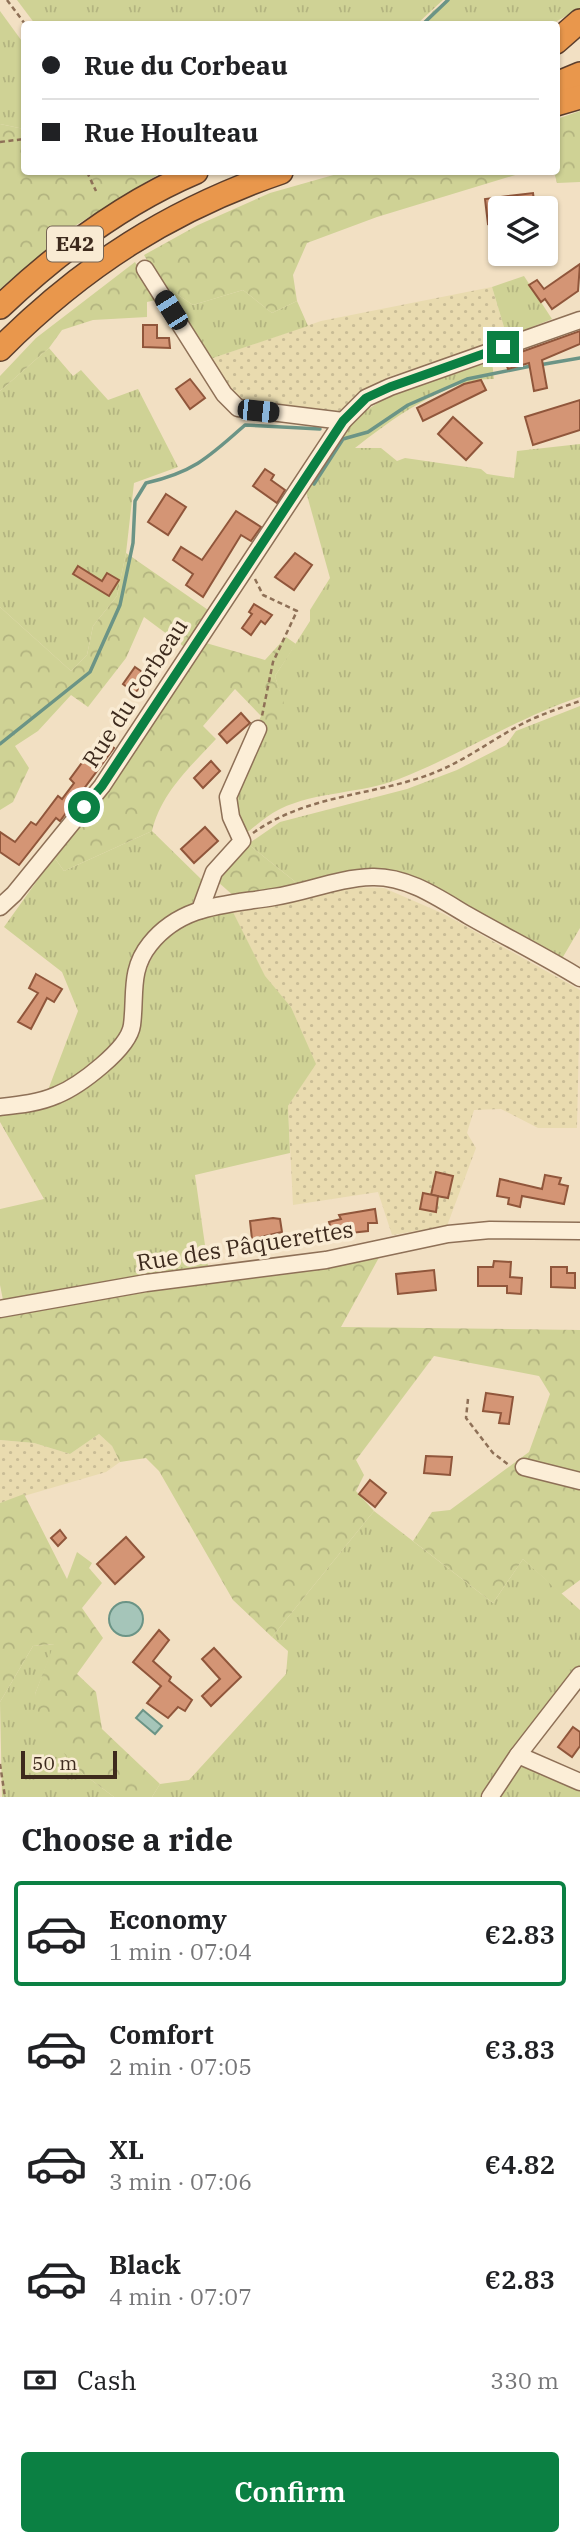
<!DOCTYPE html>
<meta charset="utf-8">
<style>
:root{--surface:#fff;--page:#f2f2f2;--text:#202124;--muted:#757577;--line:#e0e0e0;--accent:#0b8043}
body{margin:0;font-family:"IBM Plex Serif",serif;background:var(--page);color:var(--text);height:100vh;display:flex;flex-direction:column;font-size:26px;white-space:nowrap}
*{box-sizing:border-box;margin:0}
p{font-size:23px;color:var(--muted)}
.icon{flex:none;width:38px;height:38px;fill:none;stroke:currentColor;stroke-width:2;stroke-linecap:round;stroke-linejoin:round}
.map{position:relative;height:1797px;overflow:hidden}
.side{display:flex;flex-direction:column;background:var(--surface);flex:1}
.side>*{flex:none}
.top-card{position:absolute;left:21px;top:21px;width:539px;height:154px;border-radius:7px;box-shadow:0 2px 5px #0004;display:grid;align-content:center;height:154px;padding:0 21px;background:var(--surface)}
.fabs{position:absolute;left:488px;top:196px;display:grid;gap:14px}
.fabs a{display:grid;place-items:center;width:70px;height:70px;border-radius:7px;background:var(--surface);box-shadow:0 2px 5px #0004;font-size:35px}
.scale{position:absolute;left:21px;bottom:18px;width:96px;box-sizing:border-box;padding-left:7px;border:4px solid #3d2a1d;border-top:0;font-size:19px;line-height:24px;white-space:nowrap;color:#3d2a1d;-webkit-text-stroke:5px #f9ebd3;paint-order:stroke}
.end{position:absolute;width:32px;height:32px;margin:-16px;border:9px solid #0b8043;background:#fff;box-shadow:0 0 0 4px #fff}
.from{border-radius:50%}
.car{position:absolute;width:21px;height:42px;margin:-21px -10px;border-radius:9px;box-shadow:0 0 5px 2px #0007;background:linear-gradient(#222 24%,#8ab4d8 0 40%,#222 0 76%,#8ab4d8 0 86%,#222 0)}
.top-card b{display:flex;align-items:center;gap:24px;height:66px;font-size:26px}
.top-card b+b{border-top:2px solid var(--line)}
.top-card i{width:18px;height:18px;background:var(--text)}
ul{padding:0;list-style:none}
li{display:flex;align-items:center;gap:21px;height:105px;margin:0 14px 10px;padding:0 7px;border:4px solid transparent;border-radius:7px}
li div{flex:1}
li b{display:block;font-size:26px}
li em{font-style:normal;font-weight:600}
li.on{border-color:var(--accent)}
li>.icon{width:63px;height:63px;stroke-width:1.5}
h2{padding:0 21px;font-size:32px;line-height:84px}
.pay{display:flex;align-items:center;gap:18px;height:77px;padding:0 21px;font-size:26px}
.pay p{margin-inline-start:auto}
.primary-button{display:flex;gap:14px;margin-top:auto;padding:14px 21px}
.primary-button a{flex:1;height:80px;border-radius:7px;background:var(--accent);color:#fff;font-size:28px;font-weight:600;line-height:80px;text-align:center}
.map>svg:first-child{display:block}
.farmland{fill:url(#farmland-dots)}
.grass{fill:url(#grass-tufts)}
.forest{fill:url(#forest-crowns)}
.water{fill:#a5c5b9;stroke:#6b9486;stroke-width:2}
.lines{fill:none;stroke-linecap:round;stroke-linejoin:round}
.stream{stroke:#6b9486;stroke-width:3.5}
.building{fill:#d49575;stroke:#90563b;stroke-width:2}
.minor-casing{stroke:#8e7057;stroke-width:19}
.highway-casing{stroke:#5c3e2c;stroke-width:26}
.path{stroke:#8e7057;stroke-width:2.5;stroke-dasharray:5 3.5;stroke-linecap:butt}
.minor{stroke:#fceed7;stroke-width:16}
.highway{stroke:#e9974c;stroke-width:23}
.route{stroke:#0b8043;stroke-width:9}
.labels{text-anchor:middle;stroke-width:7;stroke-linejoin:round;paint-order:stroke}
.shield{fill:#f9ebd3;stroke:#756454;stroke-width:2}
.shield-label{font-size:21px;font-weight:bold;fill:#3d2a1d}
.street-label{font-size:23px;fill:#3d2a1d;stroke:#f9ebd3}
</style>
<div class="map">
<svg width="580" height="1797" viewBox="0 0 580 1797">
<defs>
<pattern id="farmland-dots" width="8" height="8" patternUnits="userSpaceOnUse" patternTransform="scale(1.75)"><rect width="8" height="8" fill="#e9dbaf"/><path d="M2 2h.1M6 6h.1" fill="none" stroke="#c9bc96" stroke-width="1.8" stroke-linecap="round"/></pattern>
<pattern id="grass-tufts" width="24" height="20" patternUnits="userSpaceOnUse" patternTransform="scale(1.75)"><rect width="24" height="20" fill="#cfd295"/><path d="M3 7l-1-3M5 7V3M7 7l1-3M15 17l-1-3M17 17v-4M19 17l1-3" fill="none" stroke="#b3b480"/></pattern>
<pattern id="forest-crowns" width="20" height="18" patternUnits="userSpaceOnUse" patternTransform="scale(1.75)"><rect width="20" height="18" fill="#cfd295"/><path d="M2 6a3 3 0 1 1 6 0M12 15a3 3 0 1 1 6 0" fill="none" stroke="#b3b480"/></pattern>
</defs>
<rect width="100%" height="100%" fill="#f2e0c3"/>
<!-- farmland -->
<g class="farmland">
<polygon points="492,287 507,337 386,378 359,394 335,415 243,403 226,390 207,360 321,321"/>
<polygon points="347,887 384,888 444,914 580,990 577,1128 538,1128 501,1109 474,1110 467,1133 476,1148 447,1226 392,1235 378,1192 293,1205 288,1106 315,1064 291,1007 265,977 232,910"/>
<polygon points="99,1434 112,1446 120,1462 106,1472 0,1503 0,1440 34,1443 70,1454"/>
</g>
<!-- grass -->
<g class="grass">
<polygon points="17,0 443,0 417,24 35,24"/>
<polygon points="450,0 580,0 580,8 552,24 421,24 434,10"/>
<polygon points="0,11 24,44 24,129 0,124"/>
<polygon points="524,276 552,319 507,337 492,287"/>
<polygon points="159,282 193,305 243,290 272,313 297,301 308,326 207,360"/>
<polygon points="49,348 73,376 81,370 108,400 138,389 178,467 134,483 126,553 117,596 93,626 87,655 71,671 0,607 0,391"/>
<path d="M492 361 494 379C449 377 389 421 355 448H381L397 461 405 458 481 469 487 474 514 478 517 451 580 444V697C516 718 461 755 399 779 361 794 317 791 280 809 267 815 256 826 245 834L232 808 262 735 285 710 275 676 310 621V610L330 578 305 488C320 465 334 440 353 422 391 386 444 375 492 361Z"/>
<polygon points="580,706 580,928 560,962 429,885 298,884 248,844 280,822 407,789 457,770 506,745 516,731"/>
<polygon points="152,831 202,880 192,904 147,943 128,1031 112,1053 45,1098 78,1011 62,972 4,927 54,857 64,871"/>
<path d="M215 909 232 910 265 976 291 1007 316 1064 288 1106 290 1153 195 1175 209 1273 3 1300 0 1285V1209L44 1199 0 1122V1112L52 1105 130 1047C137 1003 141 953 180 925 190 918 204 914 215 909Z"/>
<polygon points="374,1511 493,1603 523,1559 580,1610 580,1669 484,1797 152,1797 160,1784 189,1780 286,1674 288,1651 272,1637"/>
<polygon points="55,1644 35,1694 74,1767 114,1797 2,1797 0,1702 33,1646"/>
<polygon points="522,1762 580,1786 580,1797 499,1797"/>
</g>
<!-- forest -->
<g class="forest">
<polygon points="580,111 580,182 557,183 554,172 556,172 557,119"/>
<polygon points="0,124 24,129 24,172 162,172 73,227 0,289"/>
<polygon points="344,172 525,172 377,217 307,243 293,275 297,301 272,313 243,290 193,305 159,282 144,255 198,225 270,193"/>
<polygon points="135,262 156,300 147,302 147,317 93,320 62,330 49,348 0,391 0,376 36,338"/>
<polygon points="126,553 211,612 187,649 144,617 126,658 88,707 71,695 38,731 15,746 29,768 13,802 0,810 0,607 71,671 87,655 93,626 117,596"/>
<path d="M286 637 296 644 275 676 286 710 265 737 255 730 261 716 235 689 203 726 216 739C190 767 161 793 152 831L64 871 54 857 138 748 206 643 265 660Z"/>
<polygon points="248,844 298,884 262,896 235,897 218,882"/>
<polygon points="382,1252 341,1327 580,1330 580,1580 561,1594 523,1559 493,1603 413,1541 432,1512 450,1510 529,1452 550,1394 539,1376 434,1356 356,1460 364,1475 356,1491 374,1511 272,1637 233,1600 159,1471 146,1458 120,1462 112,1446 99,1434 70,1454 34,1443 0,1440 0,1317"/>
<polygon points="24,1494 67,1579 77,1552 92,1563 89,1568 102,1583 82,1608 103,1638 77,1674 96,1692 102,1729 160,1784 152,1797 114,1797 74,1767 39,1719 35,1694 54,1644 33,1646 0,1702 0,1503"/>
</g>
<!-- water -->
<g class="water">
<circle cx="126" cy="1619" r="17"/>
<polygon points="143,1710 162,1726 155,1734 136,1718"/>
</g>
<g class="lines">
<!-- stream -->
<g class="stream">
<polyline points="423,24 448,0"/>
<polyline points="539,365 580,358"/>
<polyline points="314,484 343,439 368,432 408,405 467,379 531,366"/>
<path d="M0 744 90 672 120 605 133 543 135 501 146 483C194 472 209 457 245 425L320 429"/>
</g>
</g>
<!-- building -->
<g class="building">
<polygon points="533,193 535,208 500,208 500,222 488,224 485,199"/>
<polygon points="580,264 578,291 552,309 545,299 541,302 529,285 537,280 544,289"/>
<polygon points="143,325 157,325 157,338 169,338 170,348 143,347"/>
<polygon points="580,331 580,344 542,360 547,388 534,391 529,363 508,369 504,358"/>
<polygon points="190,379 205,398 190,409 176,389"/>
<polygon points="481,380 486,390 423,421 417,408 464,384"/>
<polygon points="580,400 580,430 533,445 525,417"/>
<polygon points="453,417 482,443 466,460 438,434"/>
<polygon points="265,469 274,475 271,480 285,490 277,503 253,486"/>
<polygon points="166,494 186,507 168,535 148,522"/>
<polygon points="236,511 261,527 251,541 241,535 203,597 186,585 193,574 173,560 181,547 202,560"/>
<polygon points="295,553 312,565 294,590 275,577"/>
<polygon points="78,566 102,581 107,573 119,580 109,596 73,574"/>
<polygon points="254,604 272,615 265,624 261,621 251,635 242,628 252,614 249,612"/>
<polygon points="135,667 148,676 135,693 123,684"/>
<polygon points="241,713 250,723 227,743 219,734"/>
<polygon points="100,738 114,748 60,821 56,818 19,865 0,852 0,832 15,842 31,822 36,825 58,796 62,799 74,783 70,779"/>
<polygon points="211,761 220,771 203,788 194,778"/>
<polygon points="205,827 218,841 194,863 181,849"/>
<polygon points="36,974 62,989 54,1002 47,998 31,1029 18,1022 38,993 29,988"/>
<polygon points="436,1172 453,1176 448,1198 431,1195"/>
<polygon points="545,1175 561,1178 559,1184 568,1186 564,1204 522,1196 520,1207 508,1204 509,1198 497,1196 500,1179 542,1189"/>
<polygon points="423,1193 438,1196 436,1212 420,1209"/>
<polygon points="375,1209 377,1223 368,1223 368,1231 341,1234 339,1230 332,1232 329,1222 341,1219 339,1215"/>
<polygon points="273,1218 280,1219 282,1232 252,1239 250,1221"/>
<polygon points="494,1261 511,1262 510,1277 522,1278 521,1294 507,1293 507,1286 478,1286 478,1267 493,1267"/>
<polygon points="551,1267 567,1267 567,1273 575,1273 575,1288 551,1287"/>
<polygon points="434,1270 436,1290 398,1294 396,1274"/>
<polygon points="486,1393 513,1397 509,1424 499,1423 501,1413 483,1411"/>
<polygon points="426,1456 452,1457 450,1475 424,1473"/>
<polygon points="370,1480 386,1493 375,1507 359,1494"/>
<polygon points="60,1530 66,1538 58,1546 51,1538"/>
<polygon points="126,1537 144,1557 115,1584 97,1564"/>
<polygon points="159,1630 169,1640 153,1661 171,1677 169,1681 192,1700 185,1711 178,1707 168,1718 147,1703 161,1686 133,1662"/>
<polygon points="214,1648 241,1677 211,1706 202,1696 220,1679 202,1659"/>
<polygon points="573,1727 580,1732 580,1746 572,1757 558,1747"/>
</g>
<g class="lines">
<defs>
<g id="minor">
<polyline points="145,269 224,394 238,408 343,421"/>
<polyline points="0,907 14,894 102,786 343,421 366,398 390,387 580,320"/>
<polyline points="200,910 214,872 242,841 231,817 228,797 258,729"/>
<path d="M0 1107C19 1105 39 1103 57 1095 79 1086 129 1049 132 1025 136 995 129 970 150 944 182 904 227 905 274 897 307 892 338 878 372 877 408 876 440 899 469 916 506 937 544 956 580 978"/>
<polyline points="0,1309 146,1283 326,1260 448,1234 490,1230 580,1231"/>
<polyline points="524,1467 580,1481"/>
<polyline points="518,1755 580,1782"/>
<polyline points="490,1797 518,1755 580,1675"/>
</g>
<g id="highway">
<polyline points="556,42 580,21"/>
<polyline points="556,84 580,74"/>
<polyline points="556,104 580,97"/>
<path d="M0 307C57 253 123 203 196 172"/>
<path d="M0 349C83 266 170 210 281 172"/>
</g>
</defs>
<!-- minor casing -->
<use href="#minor" class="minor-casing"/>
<!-- highway casing -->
<use href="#highway" class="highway-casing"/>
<!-- path -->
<g class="path">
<polyline points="7,0 25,24"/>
<polyline points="0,142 24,139"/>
<polyline points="87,172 96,191"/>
<polyline points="255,579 263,595 297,611 273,662 262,716"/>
<path d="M253 833C306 795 371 796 431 774 463 762 490 741 520 725 539 715 560 708 580 701"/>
<polyline points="468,1399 466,1418 493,1453 509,1465"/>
<polyline points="0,1764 5,1797"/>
</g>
<!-- minor -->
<use href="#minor" class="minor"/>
<!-- highway -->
<use href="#highway" class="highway"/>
</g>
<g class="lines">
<!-- route -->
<polyline class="route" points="84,807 102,786 343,421 366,398 390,387 503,347"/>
</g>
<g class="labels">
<!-- shield labels -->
<rect class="shield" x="47" y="226.5" width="56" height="35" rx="5"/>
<g class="shield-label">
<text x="75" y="251">E42</text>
</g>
<!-- street labels -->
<g class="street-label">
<text transform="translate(135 693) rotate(-57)" y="8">Rue du Corbeau</text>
<text transform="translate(245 1246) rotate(-9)" y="8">Rue des Pâquerettes</text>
</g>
</g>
</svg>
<div class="fabs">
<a><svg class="icon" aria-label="layers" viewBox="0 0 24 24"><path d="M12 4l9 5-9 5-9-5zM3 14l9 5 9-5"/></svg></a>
</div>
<div class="scale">50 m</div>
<i class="end from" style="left:84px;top:807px"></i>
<i class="end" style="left:503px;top:347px"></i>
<i class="car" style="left:171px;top:310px;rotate:328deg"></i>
<i class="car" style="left:258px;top:411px;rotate:96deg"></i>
<div class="top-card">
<b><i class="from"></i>Rue du Corbeau</b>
<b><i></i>Rue Houlteau</b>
</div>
</div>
<section class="side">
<h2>Choose a ride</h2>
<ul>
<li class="on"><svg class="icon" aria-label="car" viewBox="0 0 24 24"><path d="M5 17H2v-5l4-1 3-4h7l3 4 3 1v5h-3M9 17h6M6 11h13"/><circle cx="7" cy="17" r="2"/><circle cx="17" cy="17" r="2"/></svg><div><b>Economy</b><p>1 min · 07:04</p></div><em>€2.83</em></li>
<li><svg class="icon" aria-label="car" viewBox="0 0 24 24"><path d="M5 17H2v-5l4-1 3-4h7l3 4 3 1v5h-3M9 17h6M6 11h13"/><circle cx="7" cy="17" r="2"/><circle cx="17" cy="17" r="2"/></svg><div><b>Comfort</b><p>2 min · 07:05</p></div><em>€3.83</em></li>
<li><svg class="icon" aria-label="car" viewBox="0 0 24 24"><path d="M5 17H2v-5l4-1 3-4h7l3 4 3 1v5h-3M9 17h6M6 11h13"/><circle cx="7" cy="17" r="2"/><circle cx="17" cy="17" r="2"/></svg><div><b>XL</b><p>3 min · 07:06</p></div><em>€4.82</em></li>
<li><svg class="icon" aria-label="car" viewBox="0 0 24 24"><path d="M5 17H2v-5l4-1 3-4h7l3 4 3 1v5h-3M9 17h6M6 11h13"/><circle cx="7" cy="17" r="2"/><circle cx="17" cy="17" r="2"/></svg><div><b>Black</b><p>4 min · 07:07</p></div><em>€2.83</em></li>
</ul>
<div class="pay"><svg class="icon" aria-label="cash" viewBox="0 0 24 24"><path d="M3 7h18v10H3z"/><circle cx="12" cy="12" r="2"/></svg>Cash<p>330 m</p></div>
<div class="primary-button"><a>Confirm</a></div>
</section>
